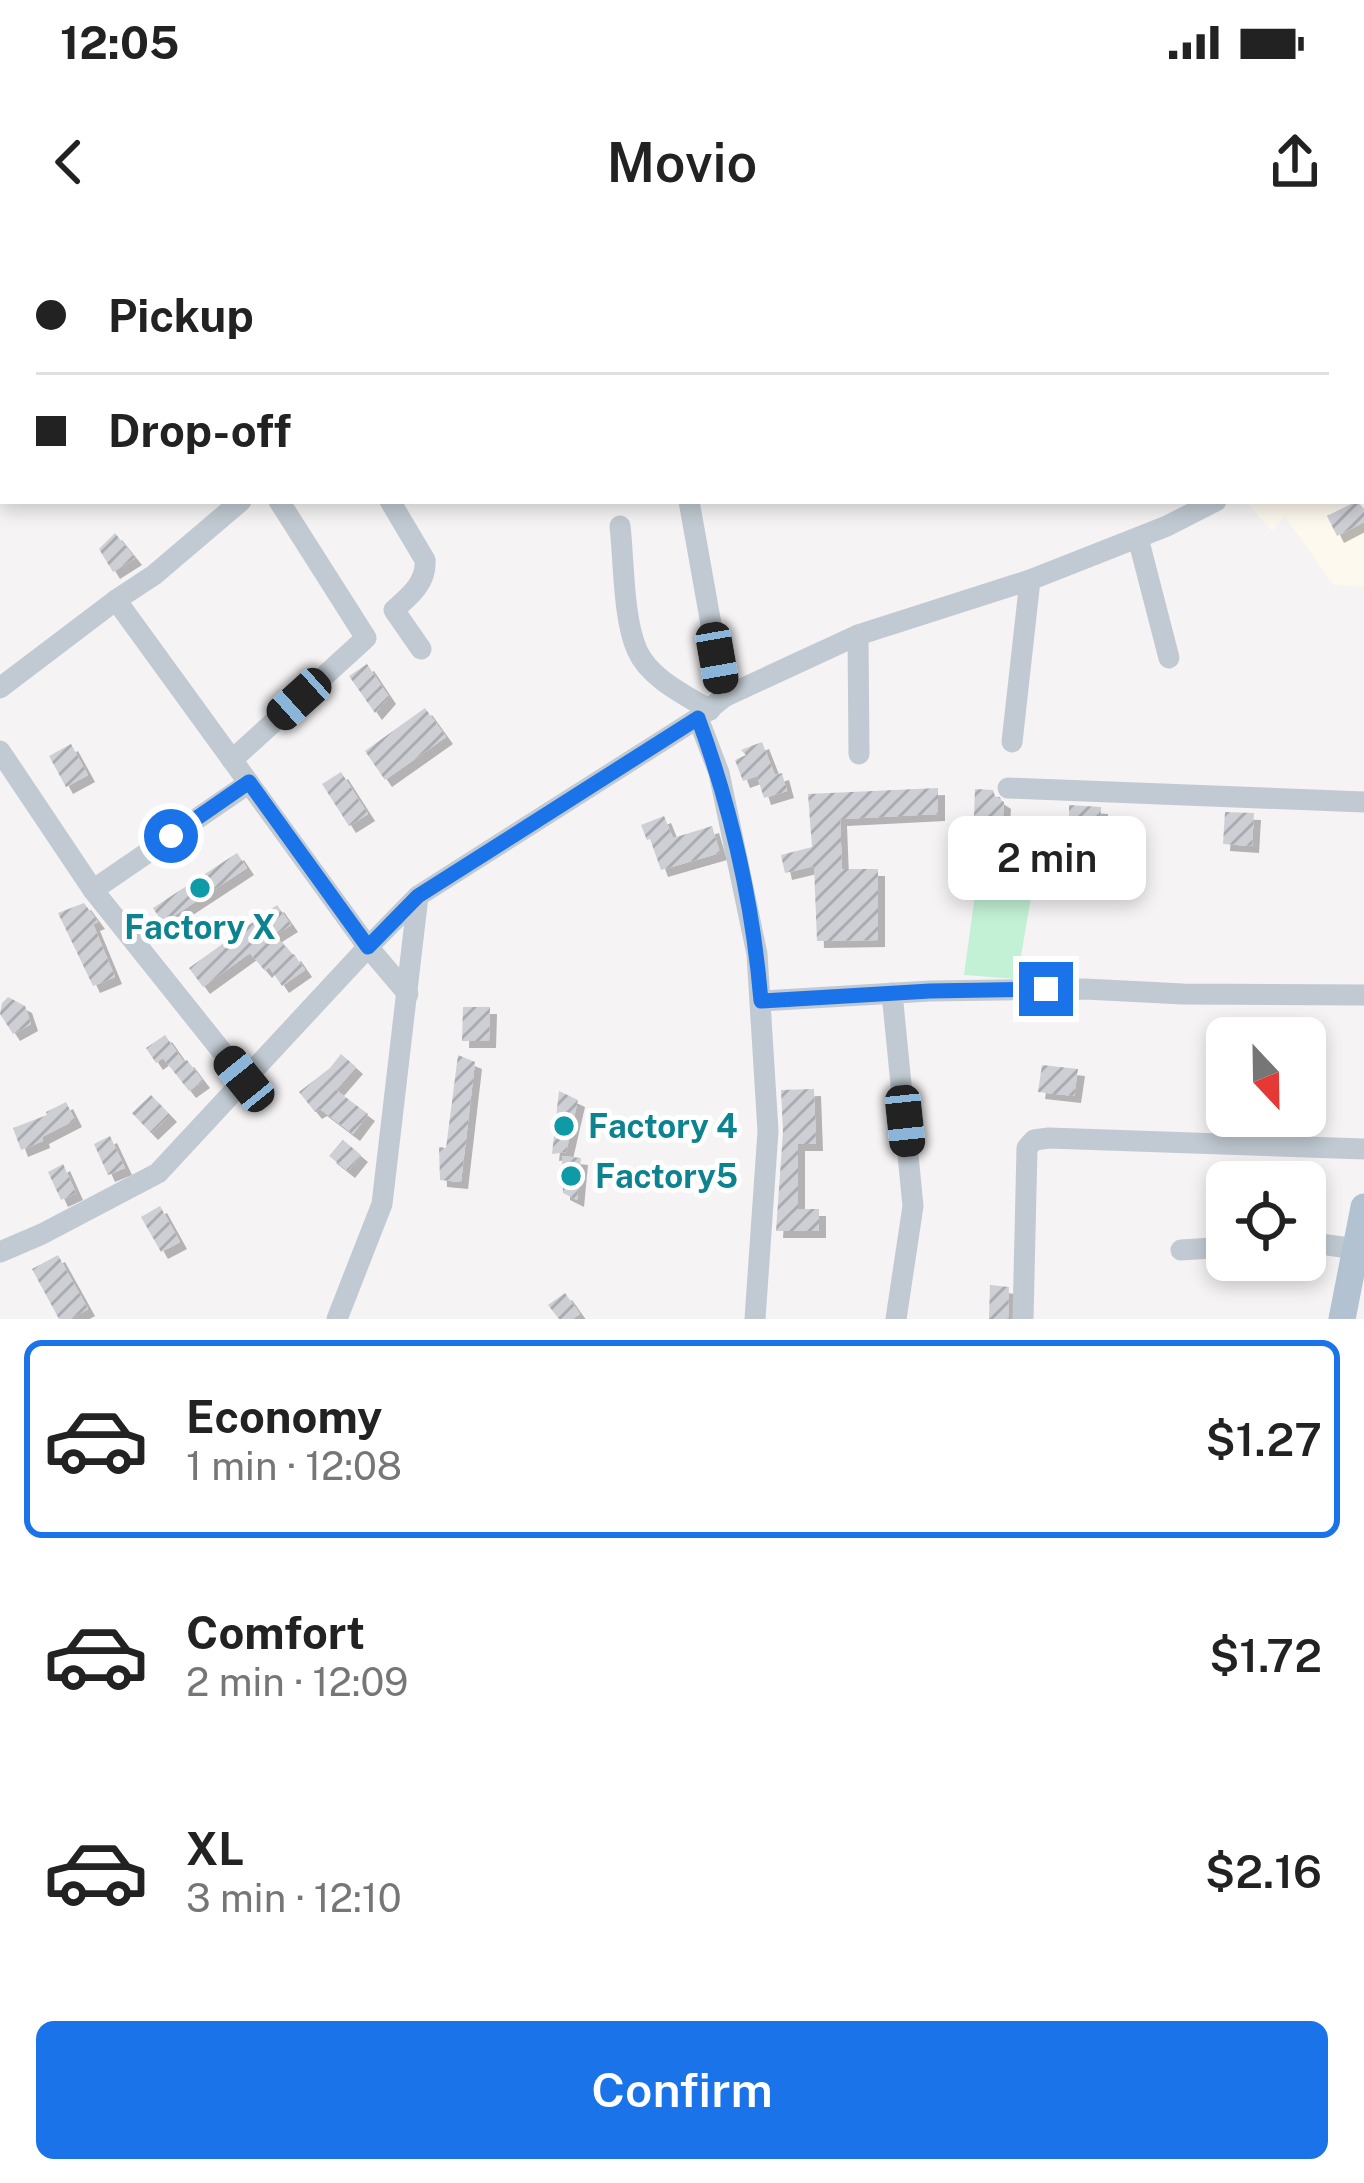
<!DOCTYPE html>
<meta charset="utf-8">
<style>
:root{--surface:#fff;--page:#f6f6f6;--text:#222;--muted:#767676;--line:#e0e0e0;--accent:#1a73e8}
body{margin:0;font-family:"Public Sans",sans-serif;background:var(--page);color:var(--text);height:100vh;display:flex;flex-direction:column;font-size:45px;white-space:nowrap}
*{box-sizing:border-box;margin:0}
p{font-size:39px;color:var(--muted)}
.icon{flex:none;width:66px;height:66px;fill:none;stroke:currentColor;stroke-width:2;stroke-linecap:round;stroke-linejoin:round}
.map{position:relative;height:1079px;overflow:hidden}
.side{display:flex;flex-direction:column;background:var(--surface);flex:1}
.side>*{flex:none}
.hud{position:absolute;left:0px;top:0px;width:1365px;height:264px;box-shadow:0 6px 18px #0003;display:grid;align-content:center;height:264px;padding:0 36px;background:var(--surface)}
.needle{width:78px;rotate:158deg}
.fabs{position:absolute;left:1206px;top:777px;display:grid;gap:24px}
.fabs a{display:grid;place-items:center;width:120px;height:120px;border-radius:18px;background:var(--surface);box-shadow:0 6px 18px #0003;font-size:60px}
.end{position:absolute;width:54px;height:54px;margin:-27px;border:15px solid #1a73e8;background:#fff;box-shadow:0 0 0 6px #fff}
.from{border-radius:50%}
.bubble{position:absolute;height:84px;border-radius:18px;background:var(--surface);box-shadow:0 6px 18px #0003;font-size:39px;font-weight:600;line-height:84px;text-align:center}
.car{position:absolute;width:36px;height:72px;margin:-36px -18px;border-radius:15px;box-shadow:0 0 9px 3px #0007;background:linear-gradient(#222 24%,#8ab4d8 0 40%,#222 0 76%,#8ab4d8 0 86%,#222 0)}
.hud b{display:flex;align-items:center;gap:42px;height:114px;font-size:45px}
.hud b+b{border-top:3px solid var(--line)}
.hud i{width:30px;height:30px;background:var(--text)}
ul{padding:21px 0 0;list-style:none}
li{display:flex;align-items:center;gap:36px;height:198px;margin:0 24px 18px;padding:0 12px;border:6px solid transparent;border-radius:18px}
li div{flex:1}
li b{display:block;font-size:45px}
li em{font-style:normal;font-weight:600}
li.active{border-color:var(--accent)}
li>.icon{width:108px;height:108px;stroke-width:1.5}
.primary-button{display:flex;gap:24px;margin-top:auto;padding:24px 36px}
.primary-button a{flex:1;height:138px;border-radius:18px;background:var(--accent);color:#fff;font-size:48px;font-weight:600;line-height:138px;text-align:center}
.status{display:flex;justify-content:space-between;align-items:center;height:84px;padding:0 60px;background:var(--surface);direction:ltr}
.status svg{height:33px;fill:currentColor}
header{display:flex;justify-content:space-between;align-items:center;height:156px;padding:0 36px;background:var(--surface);font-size:54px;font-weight:600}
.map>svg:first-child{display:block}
.commercial{fill:#fdf9ef}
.grass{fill:#c3f1d5}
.park{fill:url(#park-dots)}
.building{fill:url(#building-hatch);filter:url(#shadow)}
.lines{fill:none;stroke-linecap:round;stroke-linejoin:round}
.minor{stroke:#c1cad2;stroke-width:21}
.major{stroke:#b3c2d1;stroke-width:27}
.route{stroke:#1a73e8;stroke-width:15}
.culture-dot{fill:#0f9aa8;stroke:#fff;stroke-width:4.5}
.labels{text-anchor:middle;stroke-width:10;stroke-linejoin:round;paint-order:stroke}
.culture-label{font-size:33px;font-weight:bold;fill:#0d838f;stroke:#fff;text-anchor:start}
</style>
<div class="status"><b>12:05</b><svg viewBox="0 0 49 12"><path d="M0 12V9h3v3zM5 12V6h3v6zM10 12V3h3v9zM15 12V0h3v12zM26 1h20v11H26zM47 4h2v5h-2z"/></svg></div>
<header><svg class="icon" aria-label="back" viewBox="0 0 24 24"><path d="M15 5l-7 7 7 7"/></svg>Movio<svg class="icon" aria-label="share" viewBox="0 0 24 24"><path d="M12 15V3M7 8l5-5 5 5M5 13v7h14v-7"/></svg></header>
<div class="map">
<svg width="1364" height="1079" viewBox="0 0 1364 1079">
<defs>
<pattern id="park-dots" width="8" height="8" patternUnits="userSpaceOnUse" patternTransform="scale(3)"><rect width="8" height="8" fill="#c3f1d5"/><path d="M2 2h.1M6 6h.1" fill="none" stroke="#a0c6b0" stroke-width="1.8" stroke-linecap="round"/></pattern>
<pattern id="building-hatch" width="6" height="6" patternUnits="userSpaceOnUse" patternTransform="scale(3)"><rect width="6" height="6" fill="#cdcfd5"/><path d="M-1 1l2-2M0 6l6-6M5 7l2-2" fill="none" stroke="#a8abb0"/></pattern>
<filter id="shadow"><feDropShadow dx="7" dy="7" stdDeviation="0" flood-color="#0004"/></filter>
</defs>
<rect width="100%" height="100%" fill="#f5f3f3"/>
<!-- commercial -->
<polygon class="commercial" points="1364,201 1364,347 1334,345 1285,277 1272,291 1245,261 1362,261"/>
<!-- grass -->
<polygon class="grass" points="980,618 1037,622 1017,739 964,735"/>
<!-- park -->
<polygon class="park" points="770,0 1148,0 1151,3 770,3"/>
<!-- building -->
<g class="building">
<polygon points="1357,261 1364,269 1364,282 1337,296 1327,276"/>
<polygon points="115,293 135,318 113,332 99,309"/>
<polygon points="367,424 389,457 375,473 349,436"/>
<polygon points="425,468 446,497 385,540 365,511"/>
<polygon points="762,502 775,535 782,533 787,551 764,558 757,536 743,541 735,520 746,515 741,510"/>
<polygon points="71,504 88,535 66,547 49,516"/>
<polygon points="341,532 368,574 349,586 322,544"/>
<polygon points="938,548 938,574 840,579 842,629 878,629 878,700 817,701 814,626 785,633 781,615 812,607 808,554"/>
<polygon points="975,549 993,550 995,556 1004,562 1003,576 1069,578 1069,565 1101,567 1099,611 973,607"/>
<polygon points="1225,572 1254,573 1252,606 1223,604"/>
<polygon points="664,576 673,598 712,586 720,613 661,630 650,599 647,600 641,585"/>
<polygon points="237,613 247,628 163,683 153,668"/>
<polygon points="84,663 98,682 93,684 115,737 93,746 58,673"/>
<polygon points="277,665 291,685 275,695 292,715 294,714 305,730 282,746 269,727 265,731 250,713 203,747 189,728"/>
<polygon points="8,757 25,766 31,784 13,794 0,774 2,763"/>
<polygon points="463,767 490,767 489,801 462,801"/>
<polygon points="165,795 184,822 187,820 203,841 189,851 163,818 156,823 146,808"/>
<polygon points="341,814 356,827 336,850 368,874 353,894 320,869 315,872 299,852 330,828"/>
<polygon points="458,815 475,822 461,942 440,940 439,907 446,908"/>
<polygon points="1042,825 1078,829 1074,856 1038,852"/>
<polygon points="814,849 816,904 798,904 798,969 819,969 819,991 776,991 783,892 781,850"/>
<polygon points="559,851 578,860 566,912 552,914"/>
<polygon points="151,855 170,875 151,893 132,873"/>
<polygon points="66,862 75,880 42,897 43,901 21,910 13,888 47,875 46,872"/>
<polygon points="110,896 125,928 108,935 94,904"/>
<polygon points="343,900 361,915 348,931 329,916"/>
<polygon points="562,916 581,918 577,960 563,953"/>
<polygon points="63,924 76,953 61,960 48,932"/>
<polygon points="160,966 180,1002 161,1012 141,977"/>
<polygon points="58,1015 88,1069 70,1079 59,1079 32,1029"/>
<polygon points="990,1045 1009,1047 1008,1079 989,1079"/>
<polygon points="565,1053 580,1074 572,1079 559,1079 548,1065"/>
</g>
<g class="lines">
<!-- minor -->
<g class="minor">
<polyline points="151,0 153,3"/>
<polyline points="334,0 335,3"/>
<polyline points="519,0 521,3"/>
<polyline points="1189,0 1191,3"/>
<polyline points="1333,0 1334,3"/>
<polyline points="88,3 94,0"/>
<polyline points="494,3 499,0"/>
<polyline points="0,34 3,33"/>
<polyline points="1362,49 1364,48"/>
<polyline points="0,156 3,162"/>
<polyline points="1362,188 1364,187"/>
<polyline points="0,200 3,199"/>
<path d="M390 261 425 320C427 342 410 356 394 370L421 409"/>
<polyline points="689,261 724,457"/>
<path d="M620 286C624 320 623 379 637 410 649 438 685 455 710 470"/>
<polyline points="1138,298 1169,418"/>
<polyline points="858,395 859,514"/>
<polyline points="0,448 116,360 154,335 241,261"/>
<polyline points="1012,502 1030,340"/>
<polyline points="0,511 93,650 244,839"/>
<polyline points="232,520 366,398 279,261"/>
<polyline points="1008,548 1364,562"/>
<polyline points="93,650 249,543"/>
<polyline points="892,753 913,966 896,1079"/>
<polyline points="408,754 368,707 418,656"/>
<polyline points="761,761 930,751 1085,749 1183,754 1364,755"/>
<polyline points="1305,1002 1357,1009"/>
<polyline points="1181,1010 1227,1007"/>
<polyline points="0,1012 42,994 158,933 368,707 116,360"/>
<polyline points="337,1079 382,964 418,656 698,478"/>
<polyline points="755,1079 768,891 757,714 719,533 698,478 724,457 858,395 1030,340 1167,286 1216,261"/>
<polyline points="1023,1079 1027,908 1034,900 1049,898 1364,909"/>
</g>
<!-- major -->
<polyline class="major" points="1342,1079 1364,967"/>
</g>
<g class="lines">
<!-- route -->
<path class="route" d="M171 596 249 542 368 707 418 656 698 478C731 568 753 665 761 761L930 751 1046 749"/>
</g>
<!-- markers -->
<g class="culture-dot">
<circle cx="200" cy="648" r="12"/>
<circle cx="564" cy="886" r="12"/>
<circle cx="571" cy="936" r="12"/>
</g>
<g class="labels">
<!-- culture labels -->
<g class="culture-label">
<text x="200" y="699" text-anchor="middle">Factory X</text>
<text x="588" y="898">Factory 4</text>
<text x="595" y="948">Factory5</text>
</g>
</g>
</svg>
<div class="fabs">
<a><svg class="needle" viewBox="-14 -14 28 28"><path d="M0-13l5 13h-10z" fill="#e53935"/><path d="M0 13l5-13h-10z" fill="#767676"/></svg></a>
<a><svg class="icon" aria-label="locate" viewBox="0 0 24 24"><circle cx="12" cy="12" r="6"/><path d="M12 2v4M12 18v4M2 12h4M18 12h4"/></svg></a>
</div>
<i class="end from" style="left:171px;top:596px"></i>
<i class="end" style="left:1046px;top:749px"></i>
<div class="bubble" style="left:948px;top:576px;width:198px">2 min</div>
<i class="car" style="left:717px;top:418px;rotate:170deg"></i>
<i class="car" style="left:299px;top:459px;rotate:228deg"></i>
<i class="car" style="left:244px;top:839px;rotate:321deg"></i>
<i class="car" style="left:905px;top:881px;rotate:174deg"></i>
<div class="hud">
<b><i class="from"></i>Pickup</b>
<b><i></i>Drop-off</b>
</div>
</div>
<section class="side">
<ul>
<li class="active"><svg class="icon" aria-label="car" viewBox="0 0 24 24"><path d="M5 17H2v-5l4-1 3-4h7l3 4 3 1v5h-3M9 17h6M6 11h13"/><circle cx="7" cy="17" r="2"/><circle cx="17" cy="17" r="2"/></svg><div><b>Economy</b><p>1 min · 12:08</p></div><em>$1.27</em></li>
<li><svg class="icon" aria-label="car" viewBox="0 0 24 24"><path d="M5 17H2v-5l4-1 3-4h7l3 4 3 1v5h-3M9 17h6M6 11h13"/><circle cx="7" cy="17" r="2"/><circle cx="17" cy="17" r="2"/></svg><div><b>Comfort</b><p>2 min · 12:09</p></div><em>$1.72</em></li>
<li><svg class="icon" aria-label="car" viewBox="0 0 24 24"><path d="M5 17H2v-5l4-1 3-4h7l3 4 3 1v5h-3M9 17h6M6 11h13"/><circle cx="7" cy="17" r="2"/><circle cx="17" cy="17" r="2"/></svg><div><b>XL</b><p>3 min · 12:10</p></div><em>$2.16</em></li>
</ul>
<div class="primary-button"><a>Confirm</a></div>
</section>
